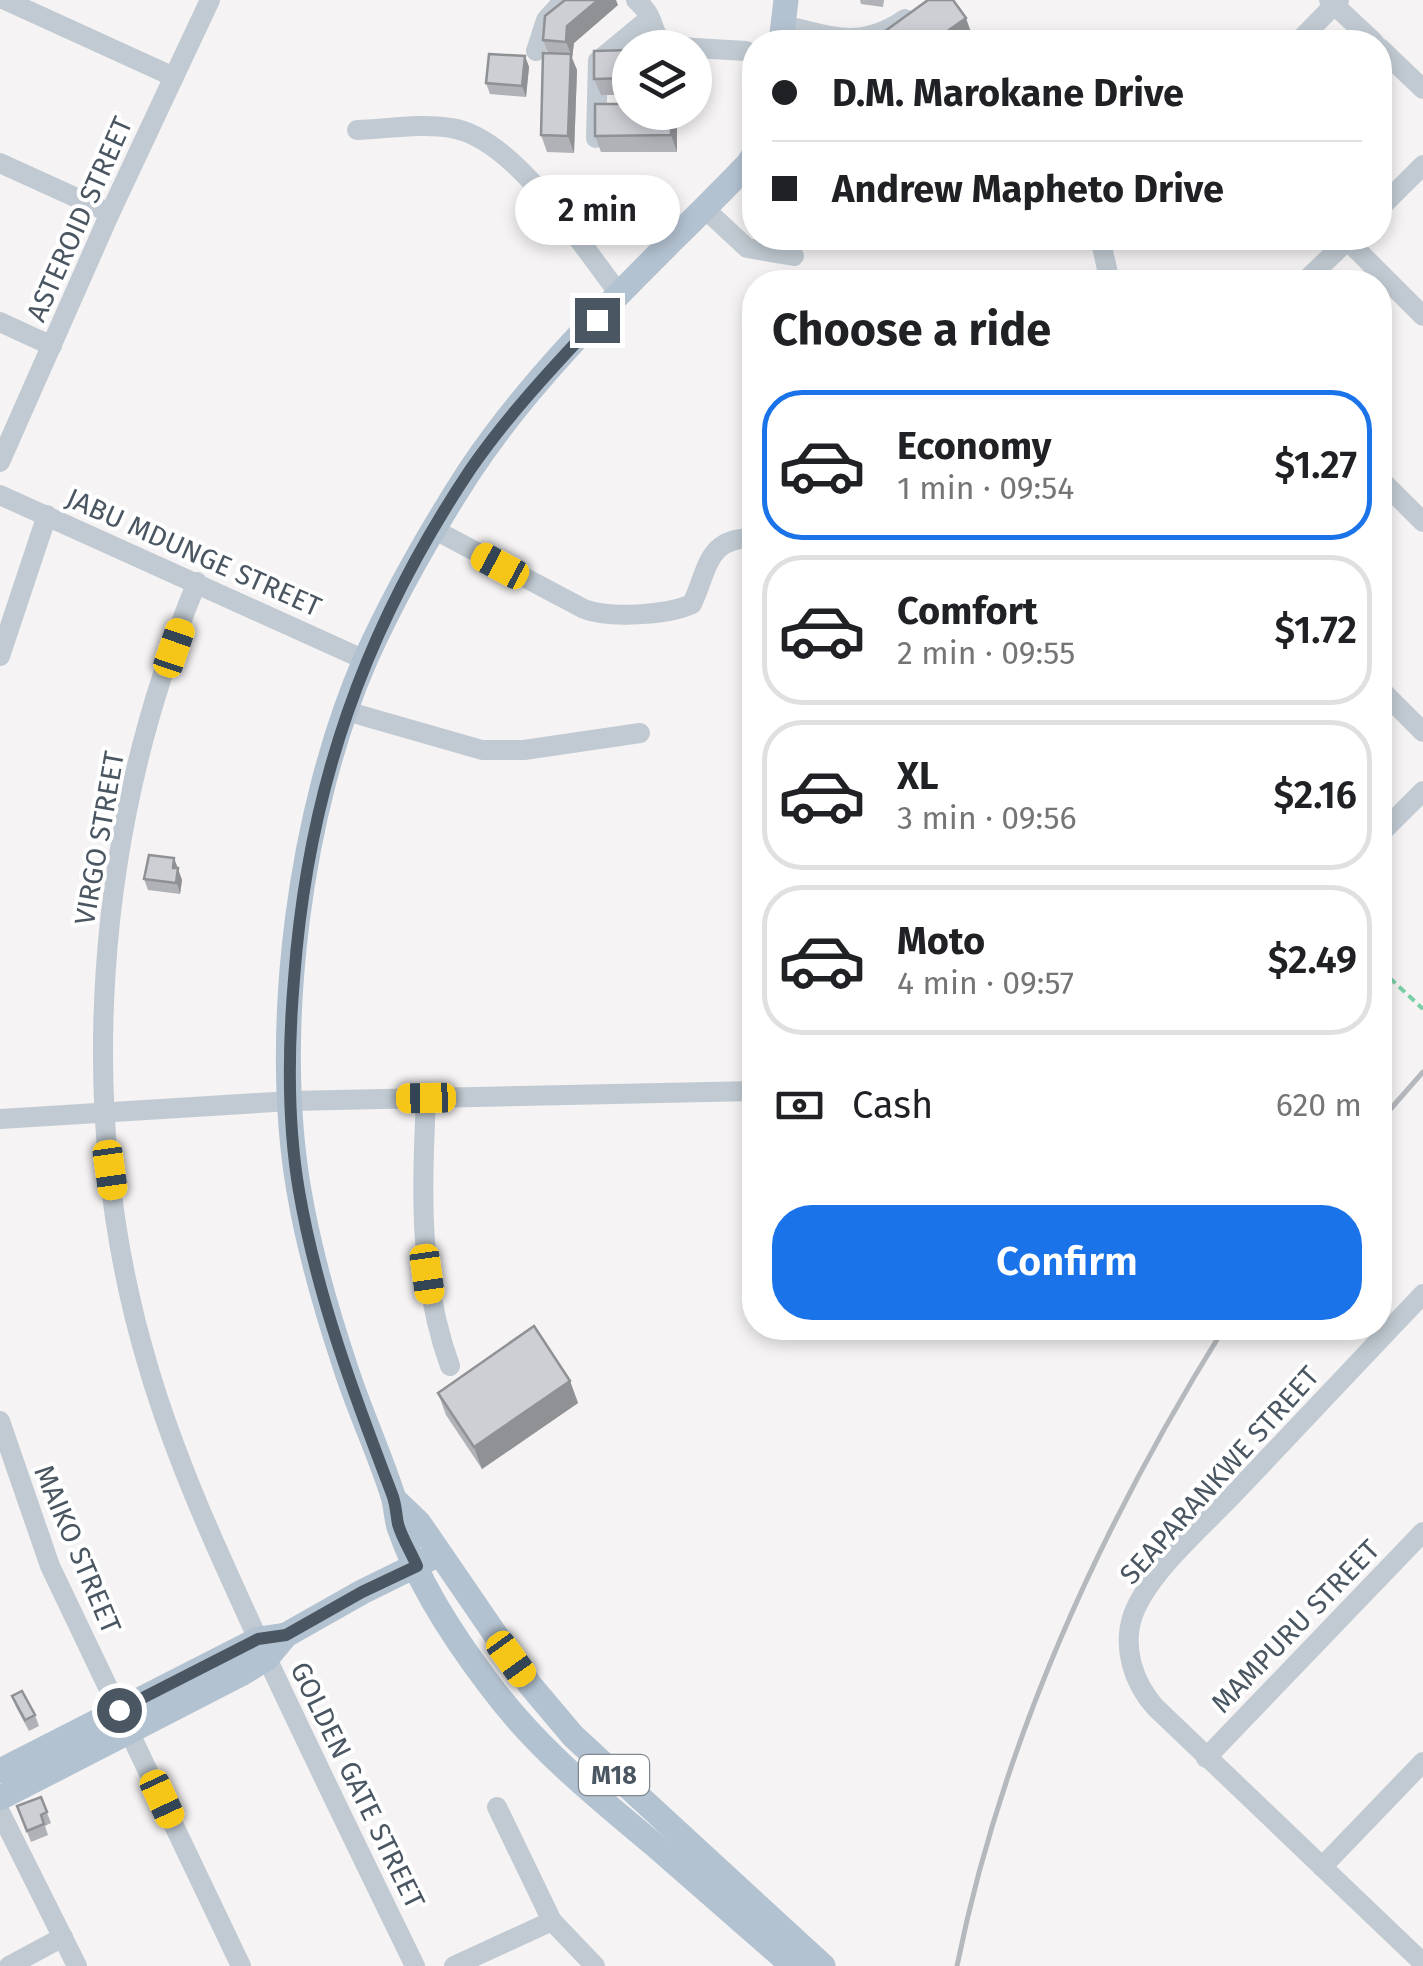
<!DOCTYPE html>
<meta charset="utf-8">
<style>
:root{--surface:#fff;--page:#f6f6f6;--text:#202124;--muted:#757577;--line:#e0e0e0;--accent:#1a73e8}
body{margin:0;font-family:"Fira Sans",sans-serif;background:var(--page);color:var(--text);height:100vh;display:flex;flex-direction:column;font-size:38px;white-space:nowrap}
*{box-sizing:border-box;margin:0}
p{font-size:32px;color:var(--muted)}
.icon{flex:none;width:55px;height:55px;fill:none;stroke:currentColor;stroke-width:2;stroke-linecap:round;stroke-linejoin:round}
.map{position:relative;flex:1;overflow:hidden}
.panel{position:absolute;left:742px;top:270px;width:650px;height:1070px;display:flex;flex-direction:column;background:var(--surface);border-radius:40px;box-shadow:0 5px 15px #0003}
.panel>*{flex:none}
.hud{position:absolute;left:742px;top:30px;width:650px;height:220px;border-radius:40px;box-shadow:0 5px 15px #0003;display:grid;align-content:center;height:220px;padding:0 30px;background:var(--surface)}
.tools{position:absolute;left:612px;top:30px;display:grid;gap:20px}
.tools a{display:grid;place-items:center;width:100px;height:100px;border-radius:50%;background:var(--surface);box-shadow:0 5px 15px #0003;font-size:50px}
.end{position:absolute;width:45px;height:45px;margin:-22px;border:12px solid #4a5661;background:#fff;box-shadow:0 0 0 5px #fff}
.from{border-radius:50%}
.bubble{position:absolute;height:70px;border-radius:35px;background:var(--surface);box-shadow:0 5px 15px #0003;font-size:32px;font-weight:600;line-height:70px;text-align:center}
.car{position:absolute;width:30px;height:60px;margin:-30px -15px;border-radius:12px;box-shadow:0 0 8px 2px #0007;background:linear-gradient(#f5c518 24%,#345 0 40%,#f5c518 0 76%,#345 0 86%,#f5c518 0)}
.hud b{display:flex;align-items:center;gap:35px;height:95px;font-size:38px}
.hud b+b{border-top:2px solid var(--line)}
.hud i{width:25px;height:25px;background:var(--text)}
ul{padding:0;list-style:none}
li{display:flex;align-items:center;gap:30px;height:150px;margin:0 20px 15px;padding:0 10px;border:5px solid var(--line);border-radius:40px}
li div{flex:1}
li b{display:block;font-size:38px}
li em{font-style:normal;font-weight:600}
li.current{border-color:var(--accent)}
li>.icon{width:90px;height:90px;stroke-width:1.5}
h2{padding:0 30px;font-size:45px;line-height:120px}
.pay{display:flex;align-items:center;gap:25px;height:110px;padding:0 30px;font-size:38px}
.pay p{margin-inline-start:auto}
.action{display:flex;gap:20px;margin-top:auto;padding:20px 30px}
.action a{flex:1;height:115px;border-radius:40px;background:var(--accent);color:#fff;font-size:40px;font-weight:600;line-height:115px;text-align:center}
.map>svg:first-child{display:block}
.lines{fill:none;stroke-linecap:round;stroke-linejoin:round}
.path{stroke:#7ad0a6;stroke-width:4;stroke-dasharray:8 5;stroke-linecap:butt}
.minor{stroke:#c1cad2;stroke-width:20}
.major{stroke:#b3c2d1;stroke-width:25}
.rail{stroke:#b5b8bd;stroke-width:5}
.wall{fill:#b0b2b7}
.shaded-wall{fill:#909195}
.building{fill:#cdcfd5;stroke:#909195;stroke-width:2.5}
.route{stroke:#4a5661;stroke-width:12}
.labels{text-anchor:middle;stroke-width:8;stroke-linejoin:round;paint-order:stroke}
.shield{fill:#fff;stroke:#808990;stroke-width:2.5}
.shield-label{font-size:25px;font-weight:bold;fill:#4a5661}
.street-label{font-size:28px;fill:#4a5661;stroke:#fff}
</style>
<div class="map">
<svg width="1423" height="1966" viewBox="0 0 1423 1966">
<rect width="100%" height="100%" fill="#f5f3f3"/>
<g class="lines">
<!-- path -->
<polyline class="path" points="1380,969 1423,1009"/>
<!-- minor -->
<g class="minor">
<polyline points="5,0 174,77"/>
<path d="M636 0C667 27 638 43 693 48"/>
<polyline points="1329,0 1374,42"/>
<path d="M783 25C832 36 860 50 905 19"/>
<polyline points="1298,42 1339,0"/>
<polyline points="695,48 746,51"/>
<polyline points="1380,48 1423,89"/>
<polyline points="536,51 546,20 564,0"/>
<path d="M357 130C387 129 421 123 451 128 514 137 582 246 620 295"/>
<polyline points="596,138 598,61 650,18"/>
<polyline points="0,163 110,213"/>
<polyline points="1380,208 1423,165"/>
<polyline points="705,209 747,248 794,256"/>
<polyline points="1100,238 1110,282"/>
<polyline points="1347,240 1423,316"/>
<polyline points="1304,282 1350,238"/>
<polyline points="0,322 52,346"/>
<polyline points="0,462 110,213 210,0"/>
<polyline points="1380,479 1423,522"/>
<polyline points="0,495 365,660"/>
<path d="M435 530 584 609C610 619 667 615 692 604 709 568 706 537 755 538"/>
<path d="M197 582C95 827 72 1111 148 1366 176 1461 217 1550 258 1639 309 1749 362 1857 415 1966"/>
<polyline points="0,656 47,515"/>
<polyline points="1380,689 1423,732"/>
<polyline points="346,711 482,750 524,750 640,733"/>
<polyline points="1380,834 1423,791"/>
<path d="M426 1098C422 1190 418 1278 450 1366"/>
<polyline points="0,1119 290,1101 755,1091"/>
<path d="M1423 1294C1359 1362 1294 1430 1230 1498 1199 1530 1148 1574 1133 1615 1122 1647 1133 1682 1155 1707L1423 1963"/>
<polyline points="0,1421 50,1566 241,1966"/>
<polyline points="1206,1758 1423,1532"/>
<polyline points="497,1807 552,1921 595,1966"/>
<polyline points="0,1812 77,1966"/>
<polyline points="1322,1867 1423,1762"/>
<polyline points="9,1966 63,1937"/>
<polyline points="454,1966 552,1921"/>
</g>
<!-- major -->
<g class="major">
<polyline points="781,42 786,0"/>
<path d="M755 153 748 164C653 263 545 357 469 472 431 531 395 594 366 658 300 808 271 1030 299 1191 309 1250 326 1309 345 1366 359 1410 379 1452 393 1496 396 1506 396 1517 399 1527 418 1583 454 1638 489 1684 536 1748 596 1796 657 1847 702 1886 747 1926 793 1966"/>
<polyline points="395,1500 419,1523 530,1685 573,1736 823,1966"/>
<polyline points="0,1771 259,1639 286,1635"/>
<polyline points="0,1798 241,1674 267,1658 286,1635 362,1592 429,1559"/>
</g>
<!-- rail -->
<g class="rail">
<polyline points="1380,1121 1423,1072"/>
<path d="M957 1966C1003 1738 1102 1524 1224 1328"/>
</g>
</g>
<!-- wall -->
<g class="wall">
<polygon points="860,0 884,0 883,7 861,4"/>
<polygon points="618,5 574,43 572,58 577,70 574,153 547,152 541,135 548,53 543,40"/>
<polygon points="630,50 630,95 601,95 594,79"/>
<polygon points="525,56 529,67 526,97 490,94 486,83"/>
<polygon points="630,112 675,112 677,120 677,152 601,152 595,136"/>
<polygon points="174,858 182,880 180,894 148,890 144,879"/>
<polygon points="570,1381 578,1403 482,1469 446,1415 438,1393"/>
<polygon points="12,1696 35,1715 39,1726 29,1731 16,1707"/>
<polygon points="41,1797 51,1823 45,1826 48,1835 31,1842 17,1806"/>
</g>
<!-- shaded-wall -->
<g class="shaded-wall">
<polygon points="598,0 616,0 618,5 574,43 572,58 577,70 574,153 568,136 571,54 566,42 567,26"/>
<polygon points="966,18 972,35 961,42 932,42"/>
<polygon points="525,56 529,67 526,97 522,86"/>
<polygon points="671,112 675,112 677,120 677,152 671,135"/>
<polygon points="174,858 182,880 180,894 173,868"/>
<polygon points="570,1381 578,1403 482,1469 474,1447"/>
</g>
<!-- building -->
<g class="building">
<polygon points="565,0 598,0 567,26 566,42 543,40 545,16"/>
<polygon points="928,0 953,0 966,18 932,42 870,42"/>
<polygon points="630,50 630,78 594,79 594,51"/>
<polygon points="543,53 571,54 568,136 541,135"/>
<polygon points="489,54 525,56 522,86 486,83"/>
<polygon points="595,104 630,104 630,112 671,112 671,135 595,136"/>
<polygon points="149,855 174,858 173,868 178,868 176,883 144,879"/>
<polygon points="534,1326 570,1381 474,1447 438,1393"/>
<polygon points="22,1691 35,1715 25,1720 12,1696"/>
<polygon points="41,1797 47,1812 41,1815 44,1824 27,1831 17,1806"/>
</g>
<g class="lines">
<!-- route -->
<path class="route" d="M119 1710 258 1639 286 1635 362 1592 417 1566C411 1552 402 1538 398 1524 396 1514 396 1504 392 1494 354 1395 317 1296 299 1191 287 1121 288 1050 294 979 308 789 364 629 470 470 507 416 553 367 597 320"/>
</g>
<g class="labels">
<!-- shield labels -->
<rect class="shield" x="579" y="1755" width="70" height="40" rx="8"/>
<g class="shield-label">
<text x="614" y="1784">M18</text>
</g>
<!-- street labels -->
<g class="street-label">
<text transform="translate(79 219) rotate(-66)" y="10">ASTEROID STREET</text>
<text transform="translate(194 552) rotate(24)" y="10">JABU MDUNGE STREET</text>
<text transform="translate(99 838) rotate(-80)" y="10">VIRGO STREET</text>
<text transform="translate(1219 1475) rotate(-48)" y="10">SEAPARANKWE STREET</text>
<text transform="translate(78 1549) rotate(67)" y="10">MAIKO STREET</text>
<text transform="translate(1295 1626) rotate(-46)" y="10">MAMPURU STREET</text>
<text transform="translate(358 1785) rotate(64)" y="10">GOLDEN GATE STREET</text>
</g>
</g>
</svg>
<div class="tools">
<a><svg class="icon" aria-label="layers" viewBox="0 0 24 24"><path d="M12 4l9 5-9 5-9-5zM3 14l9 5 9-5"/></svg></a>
</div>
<i class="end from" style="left:119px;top:1710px"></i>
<i class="end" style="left:597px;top:320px"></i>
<div class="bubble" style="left:515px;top:175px;width:165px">2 min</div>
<i class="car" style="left:500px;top:566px;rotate:298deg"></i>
<i class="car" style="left:174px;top:648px;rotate:19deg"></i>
<i class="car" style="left:426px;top:1098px;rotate:269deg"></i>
<i class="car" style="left:110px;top:1170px;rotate:172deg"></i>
<i class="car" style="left:427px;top:1274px;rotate:172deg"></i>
<i class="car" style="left:511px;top:1659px;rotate:144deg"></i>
<i class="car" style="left:162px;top:1799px;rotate:155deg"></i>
<div class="hud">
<b><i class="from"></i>D.M. Marokane Drive</b>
<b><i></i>Andrew Mapheto Drive</b>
</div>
<section class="panel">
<h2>Choose a ride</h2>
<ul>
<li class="current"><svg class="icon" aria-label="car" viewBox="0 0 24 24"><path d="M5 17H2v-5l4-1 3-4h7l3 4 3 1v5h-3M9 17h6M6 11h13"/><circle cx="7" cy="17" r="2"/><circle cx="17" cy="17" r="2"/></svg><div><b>Economy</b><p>1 min · 09:54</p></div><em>$1.27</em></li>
<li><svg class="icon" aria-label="car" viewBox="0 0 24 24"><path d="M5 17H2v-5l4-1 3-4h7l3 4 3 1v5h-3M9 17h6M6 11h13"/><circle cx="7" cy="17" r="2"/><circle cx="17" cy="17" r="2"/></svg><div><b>Comfort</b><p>2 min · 09:55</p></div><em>$1.72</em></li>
<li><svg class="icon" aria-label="car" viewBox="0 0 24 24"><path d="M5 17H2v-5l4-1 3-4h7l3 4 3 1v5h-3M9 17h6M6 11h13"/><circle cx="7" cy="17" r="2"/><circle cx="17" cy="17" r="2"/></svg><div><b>XL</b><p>3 min · 09:56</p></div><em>$2.16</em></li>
<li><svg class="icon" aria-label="car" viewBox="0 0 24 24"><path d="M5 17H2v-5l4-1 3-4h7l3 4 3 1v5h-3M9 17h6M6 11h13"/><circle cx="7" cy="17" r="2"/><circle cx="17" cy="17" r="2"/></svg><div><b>Moto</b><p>4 min · 09:57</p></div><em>$2.49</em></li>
</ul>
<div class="pay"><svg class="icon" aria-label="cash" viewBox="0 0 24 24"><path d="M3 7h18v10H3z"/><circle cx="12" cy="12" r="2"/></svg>Cash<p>620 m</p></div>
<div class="action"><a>Confirm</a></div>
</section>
</div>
